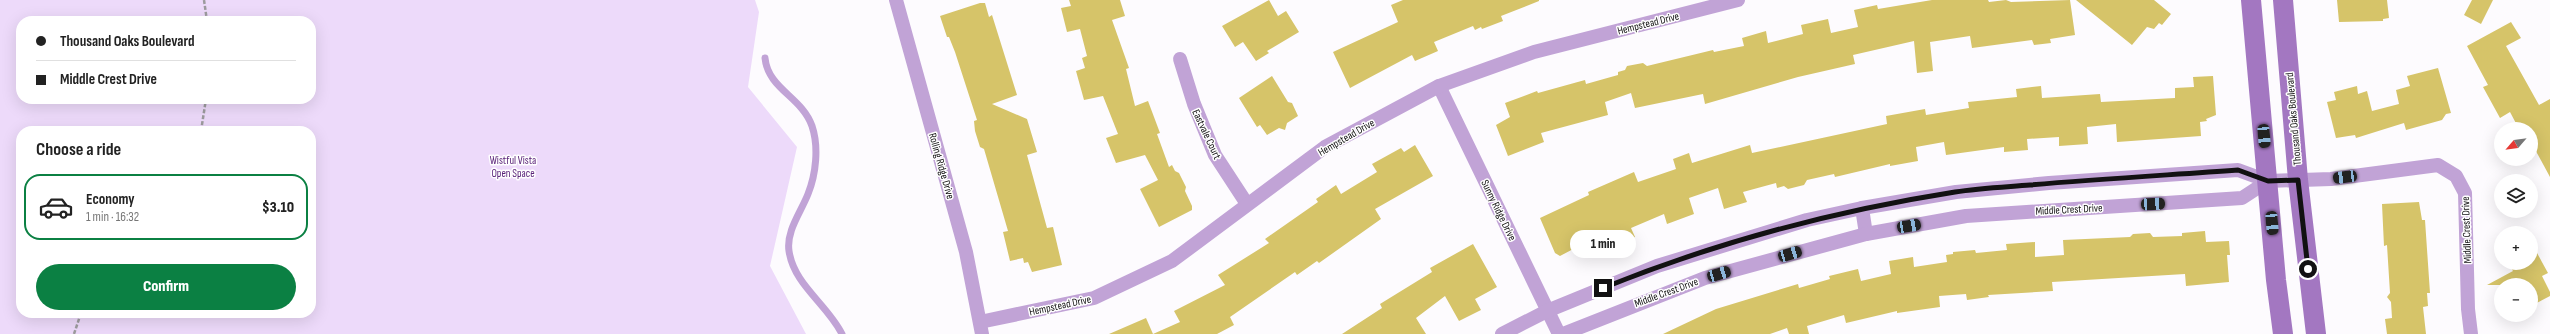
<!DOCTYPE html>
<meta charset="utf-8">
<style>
:root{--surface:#fff;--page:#f6f6f6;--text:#222;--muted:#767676;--line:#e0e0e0;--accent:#0b8043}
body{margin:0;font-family:"Sofia Sans Condensed",sans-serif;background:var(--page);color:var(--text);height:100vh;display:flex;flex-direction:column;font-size:15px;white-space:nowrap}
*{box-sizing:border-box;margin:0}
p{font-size:13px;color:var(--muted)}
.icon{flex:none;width:22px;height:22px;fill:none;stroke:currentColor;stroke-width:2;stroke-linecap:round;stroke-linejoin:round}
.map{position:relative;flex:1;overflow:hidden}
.panel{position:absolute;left:16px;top:126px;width:300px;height:192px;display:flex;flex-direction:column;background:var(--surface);border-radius:16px;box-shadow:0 4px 16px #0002}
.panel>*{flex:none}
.banner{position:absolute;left:16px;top:16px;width:300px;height:88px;border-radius:16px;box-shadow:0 4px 16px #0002;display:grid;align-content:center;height:88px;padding:0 20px;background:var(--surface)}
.needle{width:26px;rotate:242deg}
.buttons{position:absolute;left:2494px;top:122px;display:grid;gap:8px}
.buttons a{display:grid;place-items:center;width:44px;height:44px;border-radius:50%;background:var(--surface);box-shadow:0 4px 16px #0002;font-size:20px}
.end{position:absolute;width:18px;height:18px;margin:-9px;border:5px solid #121112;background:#fff;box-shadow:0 0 0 2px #fff}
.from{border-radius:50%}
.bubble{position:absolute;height:28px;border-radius:14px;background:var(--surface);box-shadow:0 4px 16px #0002;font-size:13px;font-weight:800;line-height:28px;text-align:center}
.car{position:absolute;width:12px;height:24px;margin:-12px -6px;border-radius:5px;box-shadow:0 0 3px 1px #0007;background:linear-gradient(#222 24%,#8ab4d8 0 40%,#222 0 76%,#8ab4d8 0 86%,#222 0)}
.banner b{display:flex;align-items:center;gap:14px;height:38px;font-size:15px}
.banner b+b{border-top:1px solid var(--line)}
.banner i{width:10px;height:10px;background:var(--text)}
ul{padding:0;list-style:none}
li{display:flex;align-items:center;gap:12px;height:66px;margin:0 8px 6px;padding:0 12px;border:2px solid transparent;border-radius:16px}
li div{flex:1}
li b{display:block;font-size:15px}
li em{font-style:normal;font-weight:800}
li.active{border-color:var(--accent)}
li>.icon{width:36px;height:36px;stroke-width:1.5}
h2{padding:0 20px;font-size:18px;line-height:48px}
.button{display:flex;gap:8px;margin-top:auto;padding:8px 20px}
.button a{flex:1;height:46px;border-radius:24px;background:var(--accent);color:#fff;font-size:16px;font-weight:800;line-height:46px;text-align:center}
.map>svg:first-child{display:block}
.green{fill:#eddafa;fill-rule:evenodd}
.building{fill:#d6c469}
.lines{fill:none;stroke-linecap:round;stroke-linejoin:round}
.path{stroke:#9d9b9e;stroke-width:2.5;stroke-dasharray:4 2;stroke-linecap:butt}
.lane{stroke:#c1a3d6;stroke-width:7}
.street{stroke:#c1a3d6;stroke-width:14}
.secondary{stroke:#a377c1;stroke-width:20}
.route{stroke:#121112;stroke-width:5}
.labels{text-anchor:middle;stroke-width:3;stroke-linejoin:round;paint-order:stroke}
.street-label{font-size:11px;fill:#121112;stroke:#fff}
.park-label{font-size:11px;fill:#5a2379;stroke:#fff}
</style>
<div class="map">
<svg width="2550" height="334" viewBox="0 0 2550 334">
<rect width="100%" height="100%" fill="#fdfbfe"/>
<!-- green -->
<path class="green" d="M0 0H755L759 12 748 87 797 147 770 266 806 334H0ZM21 21H311V99H21ZM21 131H311V313H21Z"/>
<!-- building -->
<g class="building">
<polygon points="1069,0 1120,0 1125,16 1112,20 1129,68 1126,69 1135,106 1148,101 1160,133 1157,134 1169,167 1172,165 1175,171 1179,173 1186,187 1185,191 1192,206 1192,210 1159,227 1140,189 1158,180 1145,155 1116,163 1106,138 1118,134 1103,96 1084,100 1076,71 1085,68 1082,58 1087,56 1080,29 1067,32 1061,8 1071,6"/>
<polygon points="1269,0 1278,16 1286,11 1299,32 1267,51 1269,53 1256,61 1243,42 1235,47 1222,26"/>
<polygon points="1403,0 1539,0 1539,1 1501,16 1503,21 1482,29 1481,27 1475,30 1473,26 1434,42 1438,51 1415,61 1412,55 1350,88 1333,52 1398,22 1391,5"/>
<polygon points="1932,0 1988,0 1989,2 2006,0 2011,2 2070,0 2075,35 2050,39 2051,43 2034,45 2032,40 1972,48 1970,36 1930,42 1933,71 1917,73 1914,41 1853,55 1855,64 1798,77 1705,104 1703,94 1635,108 1631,93 1605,102 1608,115 1541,133 1544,142 1508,156 1496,125 1510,117 1505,103 1537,91 1538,93 1585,80 1586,84 1618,75 1618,72 1625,70 1627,66 1643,63 1647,66 1713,50 1714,52 1744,46 1742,38 1766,31 1768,43 1803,34 1801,25 1828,19 1831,33 1858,27 1854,10 1877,5 1878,9"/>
<polygon points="2076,0 2154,0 2171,14 2162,25 2159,23 2154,29 2147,27 2132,45"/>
<polygon points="2337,0 2387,0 2389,18 2383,19 2383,21 2339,22"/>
<polygon points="2472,0 2493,0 2481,24 2464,15"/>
<polygon points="980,3 985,3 989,17 992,15 1017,95 992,104 1027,119 1037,152 1027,155 1047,228 1053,227 1062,265 1032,272 1028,262 1024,263 1023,258 1010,261 1003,232 1008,231 984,149 980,147 975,131 974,121 977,120 955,52 949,37 947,37 940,16"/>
<polygon points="2511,22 2521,38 2506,46 2539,105 2550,99 2550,177 2531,142 2531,129 2519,129 2510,112 2500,118 2483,87 2488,85 2467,46"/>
<polygon points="2438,68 2451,113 2446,114 2442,120 2406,130 2404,123 2356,138 2355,135 2336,138 2327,102 2336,100 2334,92 2357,86 2358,94 2367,91 2372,111 2399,104 2396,90 2410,86 2407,76"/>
<polygon points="1272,76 1288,102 1292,103 1298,116 1287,123 1285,130 1279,128 1267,135 1260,125 1257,127 1239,98"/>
<polygon points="2213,76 2216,115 2206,119 2207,121 2200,122 2201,136 2117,142 2116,124 2087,127 2088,144 2059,146 2059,137 2027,139 2028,150 2004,152 2004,147 1946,155 1944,142 1916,147 1918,161 1890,166 1890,164 1835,177 1834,174 1807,180 1804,185 1788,189 1784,186 1777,188 1776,183 1743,192 1747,202 1724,209 1718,188 1689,198 1694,214 1667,224 1664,214 1631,228 1635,237 1613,247 1611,243 1581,257 1577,247 1560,256 1555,253 1540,218 1589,195 1588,192 1634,172 1638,182 1676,169 1673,159 1689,153 1692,163 1750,145 1752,153 1887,124 1886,116 1925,109 1926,115 1969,108 1968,102 2017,97 2016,89 2041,86 2042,98 2100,94 2101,102 2175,98 2175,88 2194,87 2193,77"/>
<polygon points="1415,145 1433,176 1375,209 1381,219 1319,263 1317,261 1297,275 1295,272 1230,317 1234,325 1217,334 1153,334 1180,322 1174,311 1225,285 1218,275 1269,243 1265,239 1318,202 1316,199 1336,185 1341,194 1377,172 1372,164 1401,148 1404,152"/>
<polygon points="2419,202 2422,220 2425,220 2430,293 2427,293 2428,306 2423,307 2426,334 2387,334 2385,319 2392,318 2391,302 2387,297 2390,293 2387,245 2384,246 2382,204"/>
<polygon points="2205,231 2206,242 2229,241 2230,255 2227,255 2229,282 2186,286 2185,274 2052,282 2053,291 1988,295 1989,297 1967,300 1966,294 1939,296 1940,307 1897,313 1897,311 1846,323 1844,315 1807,326 1809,334 1789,334 1787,328 1770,334 1663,334 1716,309 1798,284 1799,288 1830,279 1829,276 1858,269 1861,281 1891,274 1889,261 1913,257 1914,267 1947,262 1946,255 1953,254 1953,252 1975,250 1976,253 2007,250 2006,244 2035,242 2035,257 2064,255 2063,240 2130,237 2133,234 2150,233 2153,237 2182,236 2182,233"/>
<polygon points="2531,242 2548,273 2542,276 2550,292 2550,296 2531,306 2531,285 2487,285 2513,271 2511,268 2520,263 2531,263"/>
<polygon points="1473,244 1497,287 1475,299 1481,310 1459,321 1445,296 1416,318 1426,334 1342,334 1382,308 1380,304 1432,272 1430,268"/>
<polygon points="1146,318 1153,334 1109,334"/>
</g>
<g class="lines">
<!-- path -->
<g class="path">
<polyline points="204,0 207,21"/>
<polyline points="201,131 206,99"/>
<polyline points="74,334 81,313"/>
</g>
<!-- lane -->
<path class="lane" d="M765 58C768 89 802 97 812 126 819 147 816 174 808 194 801 212 786 231 789 251 794 285 827 304 842 334"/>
<!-- street -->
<g class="street">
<polyline points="896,0 966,252 982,334"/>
<polyline points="1180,59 1194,104 1215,155 1247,204"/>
<polyline points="1439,86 1559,334"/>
<polyline points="1862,208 1866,234"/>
<polyline points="980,322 1094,298 1172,261 1325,147 1439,86 1534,52 1738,0"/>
<polyline points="1502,334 1547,311 1657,266 1807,220 1862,208 1956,192 2049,183 2238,170 2268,181 2331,179 2438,165 2456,176 2465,193 2468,309 2471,334"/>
<polyline points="1563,334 1705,278 1866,234 1966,216 2242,198 2268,181"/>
</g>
<!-- secondary -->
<g class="secondary">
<polyline points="2251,0 2276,280 2283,334"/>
<polyline points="2283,0 2298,180 2316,334"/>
</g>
</g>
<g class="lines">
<!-- route -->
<path class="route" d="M1603 288C1717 242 1834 211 1955 192 1979 188 2005 187 2030 185 2099 179 2169 175 2238 170L2268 181 2298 180 2308 269"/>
</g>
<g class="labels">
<!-- street labels -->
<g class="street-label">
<text transform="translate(1648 23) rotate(-14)" y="4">Hempstead Drive</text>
<text transform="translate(2293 119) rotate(-95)" y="4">Thousand Oaks Boulevard</text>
<text transform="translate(1207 134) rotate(65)" y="4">Eastvale Court</text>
<text transform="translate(1346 137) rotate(-30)" y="4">Hempstead Drive</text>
<text transform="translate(942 166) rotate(74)" y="4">Rolling Ridge Drive</text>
<text transform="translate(2069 209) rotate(-3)" y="4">Middle Crest Drive</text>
<text transform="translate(1499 210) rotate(64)" y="4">Sunny Ridge Drive</text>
<text transform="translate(2466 230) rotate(-92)" y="4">Middle Crest Drive</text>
<text transform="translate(1666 292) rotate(-20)" y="4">Middle Crest Drive</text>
<text transform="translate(1060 305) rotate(-12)" y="4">Hempstead Drive</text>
</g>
<!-- park labels -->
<g class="park-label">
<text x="513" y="164">Wistful Vista<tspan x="513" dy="13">Open Space</tspan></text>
</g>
</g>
</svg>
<div class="buttons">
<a><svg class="needle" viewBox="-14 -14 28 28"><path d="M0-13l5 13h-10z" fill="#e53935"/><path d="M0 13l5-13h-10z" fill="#767676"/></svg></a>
<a><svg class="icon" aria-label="layers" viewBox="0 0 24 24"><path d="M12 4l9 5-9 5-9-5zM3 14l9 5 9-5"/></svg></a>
<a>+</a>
<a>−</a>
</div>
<i class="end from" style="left:2308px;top:269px"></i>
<i class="end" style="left:1603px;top:288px"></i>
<div class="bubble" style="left:1570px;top:230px;width:66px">1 min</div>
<i class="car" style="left:2264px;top:136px;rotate:175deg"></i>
<i class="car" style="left:2345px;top:177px;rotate:263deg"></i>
<i class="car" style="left:2153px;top:204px;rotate:87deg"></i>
<i class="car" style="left:2272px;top:223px;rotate:175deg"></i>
<i class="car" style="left:1909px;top:226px;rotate:80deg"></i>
<i class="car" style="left:1790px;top:254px;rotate:74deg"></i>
<i class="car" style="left:1719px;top:274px;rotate:74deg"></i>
<div class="banner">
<b><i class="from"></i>Thousand Oaks Boulevard</b>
<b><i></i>Middle Crest Drive</b>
</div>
<section class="panel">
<h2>Choose a ride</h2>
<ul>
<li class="active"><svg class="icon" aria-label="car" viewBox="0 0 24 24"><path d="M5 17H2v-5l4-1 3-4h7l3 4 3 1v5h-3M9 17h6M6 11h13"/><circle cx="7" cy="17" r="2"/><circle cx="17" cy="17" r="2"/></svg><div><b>Economy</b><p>1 min · 16:32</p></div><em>$3.10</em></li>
</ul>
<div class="button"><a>Confirm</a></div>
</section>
</div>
